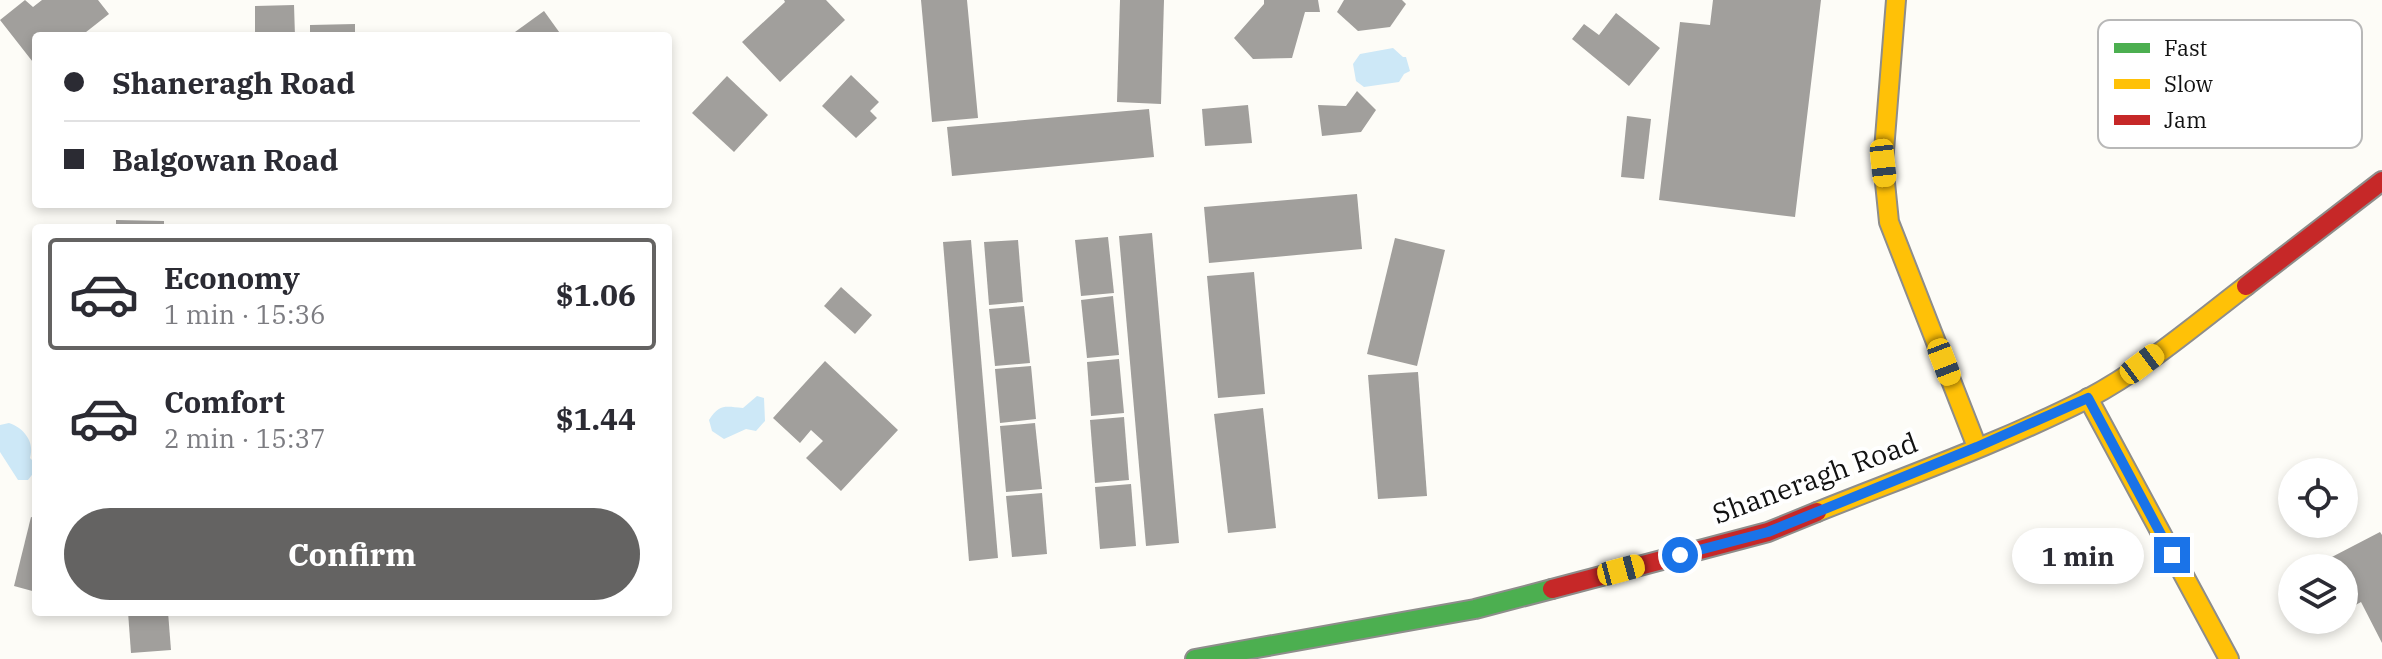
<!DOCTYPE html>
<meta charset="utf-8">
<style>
:root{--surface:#fff;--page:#f2f2f3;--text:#2b2b33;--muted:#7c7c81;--line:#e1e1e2;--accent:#646362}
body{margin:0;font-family:"IBM Plex Serif",serif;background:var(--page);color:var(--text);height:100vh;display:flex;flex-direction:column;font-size:30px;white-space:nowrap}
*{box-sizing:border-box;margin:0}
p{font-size:26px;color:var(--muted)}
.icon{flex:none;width:44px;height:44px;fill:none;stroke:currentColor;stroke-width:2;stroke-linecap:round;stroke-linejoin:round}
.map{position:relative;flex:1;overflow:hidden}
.panel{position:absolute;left:32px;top:224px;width:640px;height:392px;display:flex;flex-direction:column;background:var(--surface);border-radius:8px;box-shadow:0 4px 12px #0003}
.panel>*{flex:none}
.banner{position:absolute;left:32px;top:32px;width:640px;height:176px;border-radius:8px;box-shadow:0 4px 12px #0003;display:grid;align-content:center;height:176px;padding:0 32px;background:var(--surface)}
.fabs{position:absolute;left:2278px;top:458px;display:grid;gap:16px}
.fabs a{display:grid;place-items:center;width:80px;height:80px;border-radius:50%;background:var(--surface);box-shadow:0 4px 12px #0003;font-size:40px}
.end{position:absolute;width:36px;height:36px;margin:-18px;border:10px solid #1a73e8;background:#fff;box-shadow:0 0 0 4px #fff}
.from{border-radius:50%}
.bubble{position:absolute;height:56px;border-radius:28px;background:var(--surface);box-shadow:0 4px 12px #0003;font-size:26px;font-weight:700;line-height:56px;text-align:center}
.car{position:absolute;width:24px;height:48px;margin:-24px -12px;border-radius:10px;box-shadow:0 0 6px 2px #0007;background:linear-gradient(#f5c518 24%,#345 0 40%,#f5c518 0 76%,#345 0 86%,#f5c518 0)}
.banner b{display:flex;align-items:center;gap:28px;height:76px;font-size:30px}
.banner b+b{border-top:2px solid var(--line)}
.banner i{width:20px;height:20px;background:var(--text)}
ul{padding:14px 0 0;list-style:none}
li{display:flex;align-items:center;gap:24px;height:112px;margin:0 16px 12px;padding:0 16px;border:4px solid transparent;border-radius:8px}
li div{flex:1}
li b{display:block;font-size:30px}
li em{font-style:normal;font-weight:700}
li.current{border-color:var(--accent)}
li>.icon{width:72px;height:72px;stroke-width:1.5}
.primary-button{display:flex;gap:16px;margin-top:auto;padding:16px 32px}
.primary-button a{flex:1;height:92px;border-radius:48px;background:var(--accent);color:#fff;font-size:32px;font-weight:700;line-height:92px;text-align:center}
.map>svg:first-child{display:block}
.water{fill:#cde8f7}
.building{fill:#a19f9c}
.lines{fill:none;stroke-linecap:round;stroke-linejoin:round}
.fast-casing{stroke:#8e8d8b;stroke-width:22}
.slow-casing{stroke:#8e8d8b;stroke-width:22}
.jam-casing{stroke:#8e8d8b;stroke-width:22}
.fast{stroke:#4caf50;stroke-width:18}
.slow{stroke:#ffc107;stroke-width:18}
.jam{stroke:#c62828;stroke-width:18}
.route{stroke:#1a73e8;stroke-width:10}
.labels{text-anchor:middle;stroke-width:8;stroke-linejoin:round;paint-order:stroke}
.street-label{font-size:28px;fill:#111;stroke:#fff}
.key{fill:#fff;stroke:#b8b8b8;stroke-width:2}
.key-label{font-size:22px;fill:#111}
</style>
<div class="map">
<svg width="2382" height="659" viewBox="0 0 2382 659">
<rect width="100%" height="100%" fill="#fdfcf7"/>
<!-- water -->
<g class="water">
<polygon points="1393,48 1403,57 1406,57 1410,71 1404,74 1399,82 1364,87 1356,81 1353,64 1360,54"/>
<path d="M757 396 764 398 765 421 756 431 746 429 724 439 712 431 709 420C720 403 726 407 743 408Z"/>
<path d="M9 423C24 428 35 442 30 458L35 463V471L28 480H18L0 452V425Z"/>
</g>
<!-- building -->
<g class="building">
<polygon points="25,0 33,7 42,0 98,0 109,14 81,36 36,36 36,66 0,20"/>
<polygon points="784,0 826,0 845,20 780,82 742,42 785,2"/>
<polygon points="921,0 967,0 978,118 932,122"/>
<polygon points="1120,0 1164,0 1161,104 1117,102"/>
<polygon points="1264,0 1318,0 1320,12 1305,12 1292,58 1253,59 1234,38 1264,4"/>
<polygon points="1344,0 1402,0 1406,4 1390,27 1358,31 1337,12"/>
<polygon points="1713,0 1821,0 1795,217 1659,200 1680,22 1710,25"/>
<polygon points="294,5 295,36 255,36 255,6"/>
<polygon points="544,11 562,36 518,36 515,32"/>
<polygon points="1616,13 1660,48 1629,86 1572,39 1584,24 1599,35"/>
<polygon points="355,24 355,36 310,36 310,25"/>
<polygon points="851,75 879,102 870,111 877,118 856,138 822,106"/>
<polygon points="727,76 768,115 734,152 692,113"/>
<polygon points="1357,91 1376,110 1361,132 1322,136 1318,105 1346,106"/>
<polygon points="1248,105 1252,143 1205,146 1202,109"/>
<polygon points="1149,109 1154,157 952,176 947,127"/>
<polygon points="1627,116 1651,119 1644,179 1621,177"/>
<polygon points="1357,194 1362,249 1209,263 1204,207"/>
<polygon points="116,220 164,221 164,228 116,228"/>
<polygon points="1152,233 1179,543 1146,546 1119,236"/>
<polygon points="1108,237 1114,293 1081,296 1075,240"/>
<polygon points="1395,238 1445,250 1417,366 1367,354"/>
<polygon points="971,240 998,558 969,561 943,242"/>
<polygon points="1018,240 1023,302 989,305 984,242"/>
<polygon points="1254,272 1265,394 1218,398 1207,276"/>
<polygon points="841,287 872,315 855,334 824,306"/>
<polygon points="1113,296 1119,355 1087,358 1081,300"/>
<polygon points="1024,306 1030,363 995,366 989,309"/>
<polygon points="1119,359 1124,413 1091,416 1087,362"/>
<polygon points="825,361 898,430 841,491 806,458 823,441 811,430 800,443 773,418"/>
<polygon points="1031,366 1036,419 1000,423 995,369"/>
<polygon points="1418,372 1427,496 1378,499 1368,375"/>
<polygon points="1263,408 1276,528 1228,533 1214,414"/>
<polygon points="1124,417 1129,480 1095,483 1090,420"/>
<polygon points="1035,423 1042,489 1006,492 1000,426"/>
<polygon points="1131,484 1136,546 1100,549 1095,487"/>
<polygon points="1042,493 1047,554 1012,557 1006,496"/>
<polygon points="31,517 36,518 36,592 14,586"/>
<polygon points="2380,532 2382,535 2382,643 2361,602 2352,607 2344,591 2344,568 2332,568 2328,559"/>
<polygon points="128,612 168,612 171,650 131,653"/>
</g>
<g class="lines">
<defs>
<polyline id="fast" points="1195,659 1475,609 1552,589"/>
<g id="slow">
<polyline points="1896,0 1883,163 1889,222 1977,447"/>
<polyline points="2088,398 2229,659"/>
<path d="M1817 512C1907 476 2000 443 2087 399 2144 369 2195 325 2246 286"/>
</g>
<g id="jam">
<polyline points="2246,286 2382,181"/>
<polyline points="1552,589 1768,532 1817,512"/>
</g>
</defs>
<!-- fast casing -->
<use href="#fast" class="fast-casing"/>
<!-- slow casing -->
<use href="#slow" class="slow-casing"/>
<!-- jam casing -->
<use href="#jam" class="jam-casing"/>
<!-- fast -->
<use href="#fast" class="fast"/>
<!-- slow -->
<use href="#slow" class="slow"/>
<!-- jam -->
<use href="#jam" class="jam"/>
</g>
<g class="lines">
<!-- route -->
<polyline class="route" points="1680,555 1768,532 1977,447 2088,398 2172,555"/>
</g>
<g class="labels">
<!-- street labels -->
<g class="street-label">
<text transform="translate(1815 478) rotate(-20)" y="10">Shaneragh Road</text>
</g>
</g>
<!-- legend -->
<rect x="2098" y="20" width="264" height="128" rx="12" class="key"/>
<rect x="2114" y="43" width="36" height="10" fill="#4caf50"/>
<rect x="2114" y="79" width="36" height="10" fill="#ffc107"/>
<rect x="2114" y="115" width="36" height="10" fill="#c62828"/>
<g class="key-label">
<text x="2164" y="56">Fast</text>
<text x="2164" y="92">Slow</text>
<text x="2164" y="128">Jam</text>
</g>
</svg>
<div class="fabs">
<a><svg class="icon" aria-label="locate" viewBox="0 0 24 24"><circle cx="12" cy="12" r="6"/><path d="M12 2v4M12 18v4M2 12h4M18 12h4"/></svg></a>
<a><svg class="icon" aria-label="layers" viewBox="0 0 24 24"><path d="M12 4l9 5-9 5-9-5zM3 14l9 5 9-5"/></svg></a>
</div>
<i class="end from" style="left:1680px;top:555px"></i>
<i class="end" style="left:2172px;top:555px"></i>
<div class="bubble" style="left:2012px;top:528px;width:132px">1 min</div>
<i class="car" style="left:1883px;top:163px;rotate:174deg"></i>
<i class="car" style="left:1944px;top:362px;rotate:159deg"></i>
<i class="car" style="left:2142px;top:364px;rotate:53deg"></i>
<i class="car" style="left:1621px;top:570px;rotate:75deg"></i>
<div class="banner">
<b><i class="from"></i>Shaneragh Road</b>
<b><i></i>Balgowan Road</b>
</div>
<section class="panel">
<ul>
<li class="current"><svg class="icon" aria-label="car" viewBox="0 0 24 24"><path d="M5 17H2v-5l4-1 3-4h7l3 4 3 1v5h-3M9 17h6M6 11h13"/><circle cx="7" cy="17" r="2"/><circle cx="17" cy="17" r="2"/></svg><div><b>Economy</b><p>1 min · 15:36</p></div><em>$1.06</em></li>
<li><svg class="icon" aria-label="car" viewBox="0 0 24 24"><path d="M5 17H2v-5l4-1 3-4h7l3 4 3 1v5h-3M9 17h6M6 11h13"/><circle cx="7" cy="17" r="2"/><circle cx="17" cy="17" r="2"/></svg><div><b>Comfort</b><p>2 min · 15:37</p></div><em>$1.44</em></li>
</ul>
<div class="primary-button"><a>Confirm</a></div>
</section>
</div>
